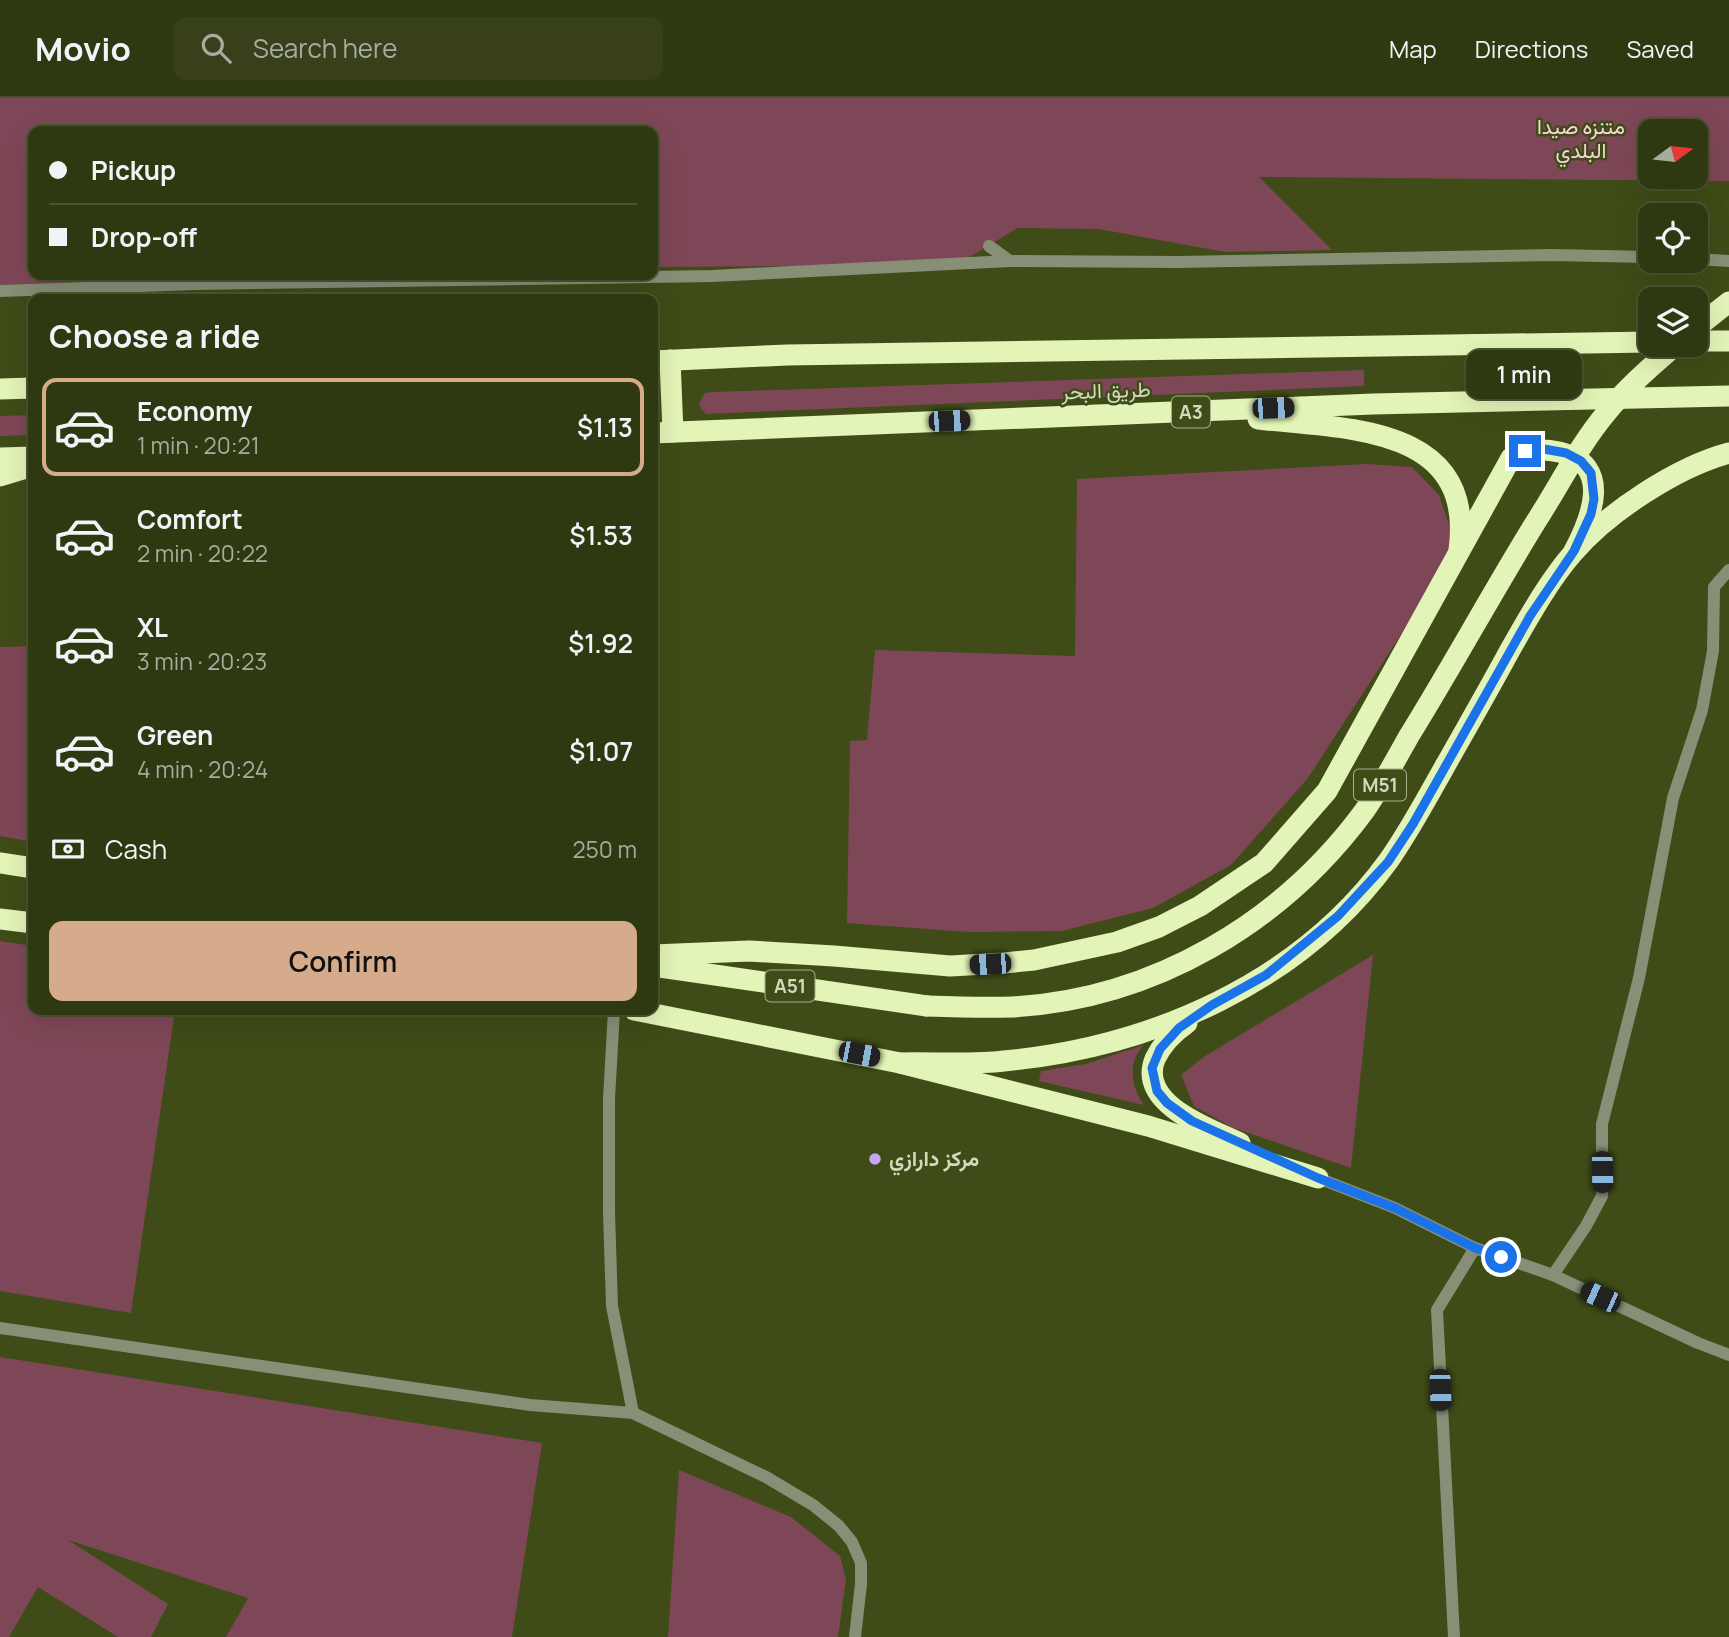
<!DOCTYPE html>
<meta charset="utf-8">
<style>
:root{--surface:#2f3911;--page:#37401a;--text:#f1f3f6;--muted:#a7ac9f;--line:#4a5331;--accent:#d6ab8b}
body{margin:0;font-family:Manrope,Vazirmatn,sans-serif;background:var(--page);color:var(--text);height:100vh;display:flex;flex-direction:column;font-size:26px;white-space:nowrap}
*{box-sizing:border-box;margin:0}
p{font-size:23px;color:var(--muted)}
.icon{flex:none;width:38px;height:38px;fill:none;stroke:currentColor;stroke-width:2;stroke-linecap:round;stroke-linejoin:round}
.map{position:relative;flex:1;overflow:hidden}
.drawer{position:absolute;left:28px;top:196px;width:630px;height:721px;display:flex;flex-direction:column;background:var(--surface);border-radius:14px;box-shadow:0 7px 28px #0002,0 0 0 2px var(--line)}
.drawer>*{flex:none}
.top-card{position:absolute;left:28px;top:28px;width:630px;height:154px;border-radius:14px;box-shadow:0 7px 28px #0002,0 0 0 2px var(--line);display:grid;align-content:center;height:154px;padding:0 21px;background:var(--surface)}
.needle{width:46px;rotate:75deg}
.controls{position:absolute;left:1638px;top:21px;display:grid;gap:14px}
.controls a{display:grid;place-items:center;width:70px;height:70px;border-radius:14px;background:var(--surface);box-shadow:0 7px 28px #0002,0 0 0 2px var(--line);font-size:35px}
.end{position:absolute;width:32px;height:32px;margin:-16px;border:9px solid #1a73e8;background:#fff;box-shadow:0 0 0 4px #fff}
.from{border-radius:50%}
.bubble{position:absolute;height:49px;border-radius:14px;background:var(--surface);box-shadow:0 7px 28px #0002,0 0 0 2px var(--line);font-size:23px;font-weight:600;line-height:49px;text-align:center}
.car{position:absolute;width:21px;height:42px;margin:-21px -10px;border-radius:9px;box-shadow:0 0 5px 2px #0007;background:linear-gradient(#222 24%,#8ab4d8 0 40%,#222 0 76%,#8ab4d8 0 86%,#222 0)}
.top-card b{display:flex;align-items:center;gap:24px;height:66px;font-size:26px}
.top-card b+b{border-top:2px solid var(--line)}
.top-card i{width:18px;height:18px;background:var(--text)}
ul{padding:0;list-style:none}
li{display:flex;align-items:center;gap:21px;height:98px;margin:0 14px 10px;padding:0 7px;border:4px solid transparent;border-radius:14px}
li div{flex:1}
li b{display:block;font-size:26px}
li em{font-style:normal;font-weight:600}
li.on{border-color:var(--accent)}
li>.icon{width:63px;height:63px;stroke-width:1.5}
h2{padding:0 21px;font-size:32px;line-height:84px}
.pay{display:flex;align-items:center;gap:18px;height:77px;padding:0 21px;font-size:26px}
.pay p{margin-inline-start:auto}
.button{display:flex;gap:14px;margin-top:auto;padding:14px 21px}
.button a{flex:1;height:80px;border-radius:14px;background:var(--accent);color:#111;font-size:28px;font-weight:600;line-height:80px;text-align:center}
header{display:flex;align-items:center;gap:42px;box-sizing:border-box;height:98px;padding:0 35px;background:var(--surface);border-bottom:2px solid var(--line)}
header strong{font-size:33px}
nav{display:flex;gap:38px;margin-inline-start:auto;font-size:24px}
.search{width:490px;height:63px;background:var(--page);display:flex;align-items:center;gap:18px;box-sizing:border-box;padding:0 24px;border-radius:14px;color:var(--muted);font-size:26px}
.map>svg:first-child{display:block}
.green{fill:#7e4757;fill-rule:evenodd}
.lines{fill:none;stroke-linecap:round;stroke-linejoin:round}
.minor{stroke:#888f77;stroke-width:12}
.highway{stroke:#e2f4b7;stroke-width:21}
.highway-bridge{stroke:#e2f4b7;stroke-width:21}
.route{stroke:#1a73e8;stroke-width:9}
.poi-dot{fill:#c3a7f2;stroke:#3f4c17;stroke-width:2.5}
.labels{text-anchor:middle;stroke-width:5;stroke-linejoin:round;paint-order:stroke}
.shield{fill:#3f4c17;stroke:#a5af8c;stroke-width:2}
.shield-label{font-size:19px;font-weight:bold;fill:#d1dabe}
.park-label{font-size:21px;fill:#fbd5de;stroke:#3f4c17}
.street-label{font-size:21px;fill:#d1dabe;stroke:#3f4c17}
.poi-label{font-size:21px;font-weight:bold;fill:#d1dabe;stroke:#3f4c17;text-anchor:start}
</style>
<header>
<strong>Movio</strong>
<div class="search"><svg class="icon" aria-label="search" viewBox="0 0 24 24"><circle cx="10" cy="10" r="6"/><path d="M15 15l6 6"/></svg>Search here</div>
<nav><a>Map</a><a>Directions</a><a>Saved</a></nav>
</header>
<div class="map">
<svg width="1729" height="1539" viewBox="0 0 1729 1539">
<rect width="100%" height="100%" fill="#3f4c17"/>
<!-- green -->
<g class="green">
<path d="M0 0H1729V83L1259 79 1332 152 1225 154 1099 131 1018 130 966 161 815 168 653 169V33H33V177H250L0 187ZM1650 33H1696V79H1650Z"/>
<polygon points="1364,272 1364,288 706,316 701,311 699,305 705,295 714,294"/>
<polygon points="33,317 33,337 0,338 0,318"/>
<polygon points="1367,366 1412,369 1439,397 1451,433 1448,464 1308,680 1231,767 1153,810 1062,833 969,834 847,825 850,643 867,642 875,552 1075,558 1077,381"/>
<polygon points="33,548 33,744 0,738 0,549"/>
<polygon points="0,843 33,848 33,912 175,912 131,1215 0,1193"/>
<polygon points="1373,857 1351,1070 1231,1029 1194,1008 1181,977 1205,958"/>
<path d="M1144 947C1127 963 1131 989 1144 1007L1039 983 1041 973 1086 966Z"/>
<polygon points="0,1259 542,1345 512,1539 226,1539 248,1500 68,1442 168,1506 151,1539 118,1539 38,1489 9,1539 0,1539"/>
<polygon points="679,1372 791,1419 840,1458 846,1481 838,1539 668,1539"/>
</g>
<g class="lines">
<!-- minor -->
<g class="minor">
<polyline points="989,148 1010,163"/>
<polyline points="1696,161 1729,163"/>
<polyline points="0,193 195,186 712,178 1010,163 1179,164 1551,157 1650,159"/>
<polyline points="614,912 609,1001 609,1115 612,1208 633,1315"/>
<polyline points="1318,1080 1395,1110 1475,1150 1553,1177 1698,1245 1729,1257"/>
<polyline points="1553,1177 1586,1128 1602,1098 1602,1026 1639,880 1673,700 1702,612 1713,553 1714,489 1729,472"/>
<polyline points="0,1230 530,1307 633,1315 766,1379 813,1407 839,1428 852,1444 861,1465 861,1486 855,1539"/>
<polyline points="1454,1539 1437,1212 1475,1150"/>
</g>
<!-- highway -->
<g class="highway">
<polyline points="1696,230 1729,204"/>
<polyline points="1696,243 1729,243"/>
<polyline points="670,262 673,334"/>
<polyline points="653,263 787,257 1650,244"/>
<polyline points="0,291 33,290"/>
<path d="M1258 321C1344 331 1476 326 1459 452"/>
<polyline points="653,335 1373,306 1729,298"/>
<polyline points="0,360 33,359"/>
<polyline points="0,378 33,368"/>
<polyline points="0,765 33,770"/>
<polyline points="0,821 33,825"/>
<path d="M653 857 749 853 834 858 950 868 1004 865 1034 862 1117 844 1159 829 1200 808 1264 765 1327 693 1511 360C1528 352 1540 350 1559 354 1613 366 1592 419 1574 453"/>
<polyline points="653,868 927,908"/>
<polyline points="634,912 900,965 1148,1028 1318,1080"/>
<path d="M1187 925C1174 934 1162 946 1155 961 1137 1006 1210 1031 1240 1045"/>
<path d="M900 965C934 964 970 967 1004 963 1152 949 1300 885 1389 762 1410 732 1427 700 1445 668 1467 629 1489 591 1510 552 1529 519 1548 484 1573 455 1608 414 1677 369 1729 355"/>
</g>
<!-- highway-bridge -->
<path class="highway-bridge" d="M927 908C955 909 984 910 1012 909 1154 901 1282 825 1365 712 1381 689 1395 663 1409 638 1453 567 1493 493 1537 422 1560 386 1580 346 1607 314 1627 289 1652 268 1676 247"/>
</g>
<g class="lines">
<!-- route -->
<polyline class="route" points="1501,1159 1475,1150 1395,1110 1318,1080 1192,1023 1167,1005 1157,993 1152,970 1160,951 1179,930 1212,907 1266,877 1338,818 1388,764 1413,726 1530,518 1574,453 1591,416 1594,401 1591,375 1581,363 1566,355 1544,351 1525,353"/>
</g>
<!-- markers -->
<circle class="poi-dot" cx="875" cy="1061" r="7"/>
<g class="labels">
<!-- shield labels -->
<g class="shield">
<rect x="1172" y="298.5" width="38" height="31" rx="5"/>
<rect x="1354" y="671.5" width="52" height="31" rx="5"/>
<rect x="765.5" y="872.5" width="49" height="31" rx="5"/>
</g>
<g class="shield-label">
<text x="1191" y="321">A3</text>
<text x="1380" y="694">M51</text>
<text x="790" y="895">A51</text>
</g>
<!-- park labels -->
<g class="park-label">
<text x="1581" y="36">متنزه صيدا<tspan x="1581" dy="24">البلدي</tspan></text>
</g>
<!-- street labels -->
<g class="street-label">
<text transform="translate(1106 293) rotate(-2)" y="7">طريق البحر</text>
</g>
<!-- poi labels -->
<g class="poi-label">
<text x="889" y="1068">مركز دارازي</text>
</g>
</g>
</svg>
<div class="controls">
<a><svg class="needle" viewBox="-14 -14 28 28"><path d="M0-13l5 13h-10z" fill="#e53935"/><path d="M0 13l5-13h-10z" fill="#a7ac9f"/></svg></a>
<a><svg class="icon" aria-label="locate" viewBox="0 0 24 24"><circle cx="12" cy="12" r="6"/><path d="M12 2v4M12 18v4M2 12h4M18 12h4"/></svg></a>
<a><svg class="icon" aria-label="layers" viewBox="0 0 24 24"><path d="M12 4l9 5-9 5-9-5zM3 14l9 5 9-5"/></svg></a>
</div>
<i class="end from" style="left:1501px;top:1159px"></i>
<i class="end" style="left:1525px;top:353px"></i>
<div class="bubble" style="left:1466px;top:252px;width:116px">1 min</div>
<i class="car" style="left:1273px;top:310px;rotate:88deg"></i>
<i class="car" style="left:949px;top:323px;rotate:88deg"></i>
<i class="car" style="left:990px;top:866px;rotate:267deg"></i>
<i class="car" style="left:859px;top:956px;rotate:101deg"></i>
<i class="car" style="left:1602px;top:1074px;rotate:179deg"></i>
<i class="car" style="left:1600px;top:1199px;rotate:294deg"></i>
<i class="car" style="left:1440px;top:1292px;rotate:178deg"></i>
<div class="top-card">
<b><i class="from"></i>Pickup</b>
<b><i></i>Drop-off</b>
</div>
<section class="drawer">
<h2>Choose a ride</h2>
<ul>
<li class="on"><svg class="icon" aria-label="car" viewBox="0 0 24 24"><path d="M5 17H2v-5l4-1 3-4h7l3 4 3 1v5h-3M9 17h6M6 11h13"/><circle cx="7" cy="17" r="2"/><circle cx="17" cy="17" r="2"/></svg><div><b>Economy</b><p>1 min · 20:21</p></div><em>$1.13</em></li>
<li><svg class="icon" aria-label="car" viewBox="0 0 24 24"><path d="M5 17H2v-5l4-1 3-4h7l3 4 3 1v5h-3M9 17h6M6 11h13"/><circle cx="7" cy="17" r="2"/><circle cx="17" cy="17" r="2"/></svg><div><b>Comfort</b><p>2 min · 20:22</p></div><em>$1.53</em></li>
<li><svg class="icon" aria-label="car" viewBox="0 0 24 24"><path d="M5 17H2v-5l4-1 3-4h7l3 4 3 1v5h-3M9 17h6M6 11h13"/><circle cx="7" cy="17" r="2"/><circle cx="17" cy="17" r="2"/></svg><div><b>XL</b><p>3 min · 20:23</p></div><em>$1.92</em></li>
<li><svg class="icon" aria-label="car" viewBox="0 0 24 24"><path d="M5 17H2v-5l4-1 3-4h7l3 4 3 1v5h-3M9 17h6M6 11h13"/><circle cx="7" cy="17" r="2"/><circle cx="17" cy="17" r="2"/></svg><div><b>Green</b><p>4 min · 20:24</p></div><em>$1.07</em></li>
</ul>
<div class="pay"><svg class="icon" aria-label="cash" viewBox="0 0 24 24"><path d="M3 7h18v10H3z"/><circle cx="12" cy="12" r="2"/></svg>Cash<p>250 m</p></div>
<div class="button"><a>Confirm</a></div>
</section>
</div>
